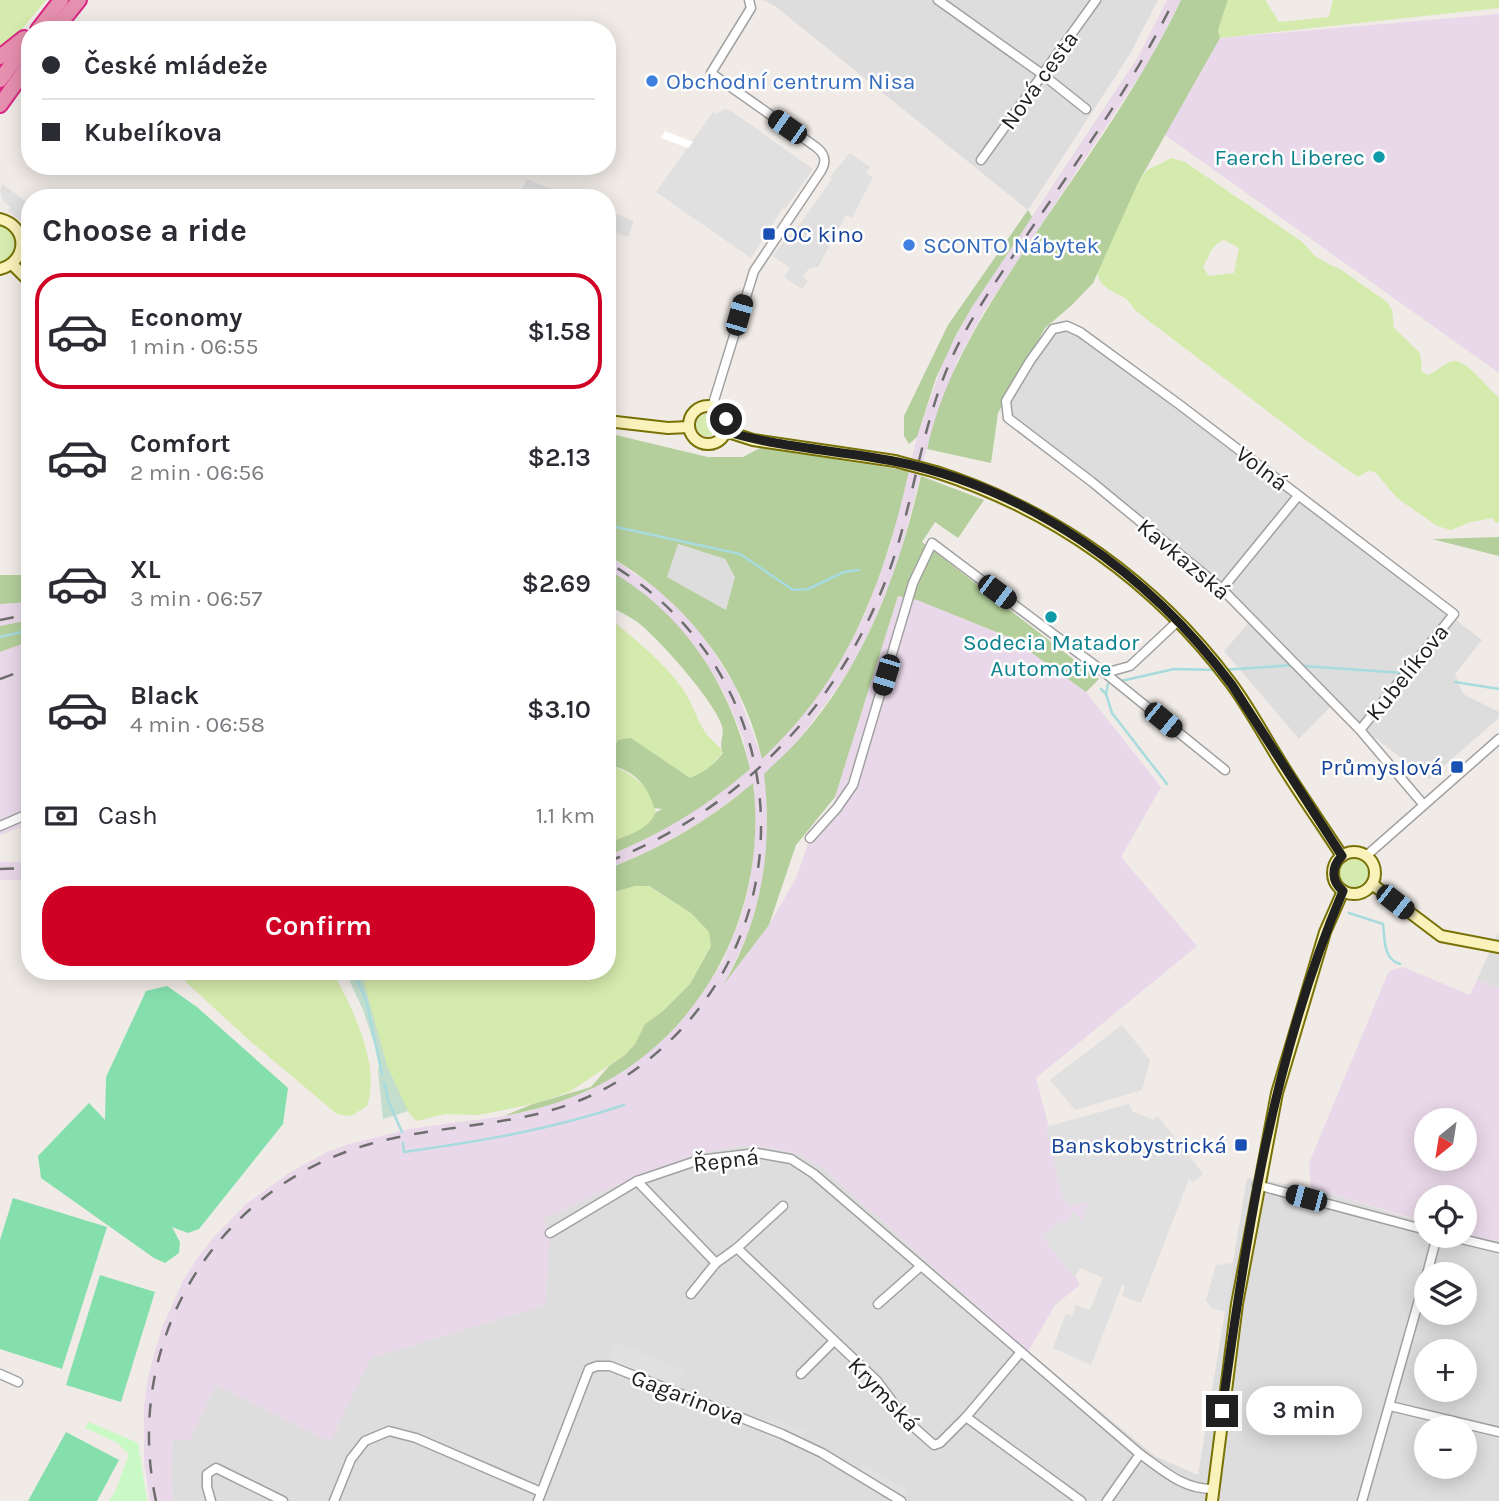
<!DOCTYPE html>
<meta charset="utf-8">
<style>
:root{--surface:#fff;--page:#f2f2f3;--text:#2b2b33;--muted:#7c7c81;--line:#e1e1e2;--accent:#cf0125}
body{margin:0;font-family:Karla,sans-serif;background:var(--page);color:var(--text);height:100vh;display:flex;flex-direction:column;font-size:26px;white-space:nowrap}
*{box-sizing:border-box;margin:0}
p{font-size:23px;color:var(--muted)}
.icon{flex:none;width:38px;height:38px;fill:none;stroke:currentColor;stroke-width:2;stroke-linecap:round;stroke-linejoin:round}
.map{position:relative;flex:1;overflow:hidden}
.side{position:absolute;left:21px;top:189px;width:595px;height:791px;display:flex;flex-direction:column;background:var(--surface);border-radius:28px;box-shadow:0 4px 18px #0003}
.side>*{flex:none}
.top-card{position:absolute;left:21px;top:21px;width:595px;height:154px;border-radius:28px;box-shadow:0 4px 18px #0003;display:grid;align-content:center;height:154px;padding:0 21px;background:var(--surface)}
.needle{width:46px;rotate:210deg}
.controls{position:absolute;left:1414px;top:1108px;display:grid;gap:14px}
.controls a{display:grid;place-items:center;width:63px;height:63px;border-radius:50%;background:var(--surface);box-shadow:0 4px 18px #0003;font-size:35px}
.end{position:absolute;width:32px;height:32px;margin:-16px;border:9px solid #202020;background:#fff;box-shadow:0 0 0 4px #fff}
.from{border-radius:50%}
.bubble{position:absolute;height:49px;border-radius:24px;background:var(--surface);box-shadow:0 4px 18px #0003;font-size:23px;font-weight:600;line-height:49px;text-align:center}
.car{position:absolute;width:21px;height:42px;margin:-21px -10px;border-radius:9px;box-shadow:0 0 5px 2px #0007;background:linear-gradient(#222 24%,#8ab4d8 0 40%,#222 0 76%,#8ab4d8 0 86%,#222 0)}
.top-card b{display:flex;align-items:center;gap:24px;height:66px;font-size:26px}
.top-card b+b{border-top:2px solid var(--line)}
.top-card i{width:18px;height:18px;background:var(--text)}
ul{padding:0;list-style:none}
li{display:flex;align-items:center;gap:21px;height:116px;margin:0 14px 10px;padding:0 7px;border:4px solid transparent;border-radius:28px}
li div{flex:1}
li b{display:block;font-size:26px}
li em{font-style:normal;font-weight:600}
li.current{border-color:var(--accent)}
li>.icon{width:63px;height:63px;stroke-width:1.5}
h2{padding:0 21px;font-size:32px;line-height:84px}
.pay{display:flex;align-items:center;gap:18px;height:77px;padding:0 21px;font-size:26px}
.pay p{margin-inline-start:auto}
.primary-button{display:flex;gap:14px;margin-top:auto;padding:14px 21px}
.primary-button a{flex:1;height:80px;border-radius:28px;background:var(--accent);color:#fff;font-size:28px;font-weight:600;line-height:80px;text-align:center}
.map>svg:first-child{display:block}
.residential{fill:#dedddd;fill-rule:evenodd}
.industrial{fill:#e9d8e9;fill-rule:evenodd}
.grass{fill:#d5eaad;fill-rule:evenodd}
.forest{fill:#b4cf9b;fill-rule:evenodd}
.wetland{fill:#c3decd}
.park{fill:#c9f9c4}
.pitch{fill:#85dfad}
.parking{fill:#e0e0e0}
.pier{fill:#fff}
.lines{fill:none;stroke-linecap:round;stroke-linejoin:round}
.stream{stroke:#a7dbde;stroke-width:2.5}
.street-casing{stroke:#a1a1a1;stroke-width:11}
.secondary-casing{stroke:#787105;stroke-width:14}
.highway-casing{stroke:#da2784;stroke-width:18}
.street{stroke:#fff;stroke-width:8}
.secondary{stroke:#f9f2bb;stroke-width:10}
.highway{stroke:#e78faf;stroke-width:14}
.rail{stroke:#6e6e6e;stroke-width:2.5;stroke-dasharray:14 14;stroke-linecap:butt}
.secondary-bridge-casing{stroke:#787105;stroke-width:14;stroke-linecap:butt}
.secondary-bridge{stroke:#f9f2bb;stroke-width:10}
.route{stroke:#202020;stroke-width:9}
.shop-dot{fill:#3f7fe0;stroke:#fff;stroke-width:2.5}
.culture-dot{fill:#0f9aa8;stroke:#fff;stroke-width:2.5}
.transit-dot{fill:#1a4fb4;stroke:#fff;stroke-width:2.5}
.labels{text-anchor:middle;stroke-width:5;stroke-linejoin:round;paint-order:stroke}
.street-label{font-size:23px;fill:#202020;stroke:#fff}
.shop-label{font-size:23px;fill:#366cbe;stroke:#fff;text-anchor:start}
.culture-label{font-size:23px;fill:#0d838f;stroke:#fff;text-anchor:end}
.transit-label{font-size:23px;fill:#164399;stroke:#fff;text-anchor:end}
</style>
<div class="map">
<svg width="1499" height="1501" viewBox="0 0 1499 1501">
<rect width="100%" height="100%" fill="#f0ebe6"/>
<!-- residential -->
<g class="residential">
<polygon points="763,0 1158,0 1130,54 1028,210 775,6"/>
<polygon points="1068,328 1179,407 1482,640 1455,674 1463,694 1499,712 1499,718 1429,779 1366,731 1337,700 1299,739 1224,651 1254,617 1011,416 1009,402 1033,363 1055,332"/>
<polygon points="677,544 724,559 736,577 726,610 667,577"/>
<polygon points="1497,935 1499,935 1499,989 1477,980"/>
<path d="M738 1146 763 1147 799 1154 825 1170 1030 1354 1155 1456 1198 1475 1247 1178 1311 1188 1426 1223V1236L1465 1234 1499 1245V1501H173L171 1472 173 1438 190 1439 216 1384 330 1442 371 1358 545 1305 543 1219 641 1174 693 1155ZM1426 1274H1465V1312H1426ZM1426 1351H1465V1390H1426ZM1426 1428H1465V1466H1426Z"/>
</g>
<!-- industrial -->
<g class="industrial">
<polygon points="1167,0 1181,0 1148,63 983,313 957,361 929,440 897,568 862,649 845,677 802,736 765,774 768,832 763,885 748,934 728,976 769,925 796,878 810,838 837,808 835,797 898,596 917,600 1011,638 1086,692 1161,787 1121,857 1197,946 1036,1078 1069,1204 1090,1201 1070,1266 1080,1285 1055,1305 1028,1352 825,1170 799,1154 763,1147 738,1146 694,1155 641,1174 543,1219 550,1233 545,1305 371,1358 330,1442 216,1385 190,1439 182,1441 173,1439 171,1472 173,1501 150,1501 144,1461 144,1406 148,1377 161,1330 183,1281 197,1259 212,1239 246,1204 289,1173 327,1152 349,1144 409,1129 504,1116 534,1110 583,1093 606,1081 658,1044 683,1019 713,977 722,963 742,914 750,882 755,832 753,784 701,822 653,849 607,869 607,856 648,838 722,792 750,769 743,738 724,692 695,647 664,612 607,569 607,555 657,589 688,617 705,639 735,686 762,758 792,728 813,701 835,670 865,614 891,544 917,437 945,356 972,307 1138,57"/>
<polygon points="1499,14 1499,373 1165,135 1220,38"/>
<polygon points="30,602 30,620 0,626 0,604"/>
<polygon points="30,641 30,824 0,835 0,652"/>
<rect x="0" y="862" width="30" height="18"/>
<path d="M1403 967 1470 995 1477 980 1499 989V1244L1465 1234V1197H1426V1222L1311 1188 1309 1163 1389 971ZM1426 1120H1465V1158H1426Z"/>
</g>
<!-- grass -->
<g class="grass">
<polygon points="0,0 46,0 22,29 0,52"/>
<polygon points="1228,0 1265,0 1279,22 1329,17 1333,0 1499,0 1499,8 1220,38 1218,30"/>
<path d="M1172 158 1185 162 1301 241 1315 256 1330 265 1340 269 1387 302 1392 310 1394 328 1420 353 1422 372 1429 375C1437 371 1446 362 1454 361 1469 361 1487 389 1499 397V523L1495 522 1493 518 1471 522 1451 530 1437 526 1397 498 1375 472 1368 471 1358 477 1303 438 1136 311C1133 307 1129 301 1125 298 1112 290 1097 287 1097 269L1138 183 1147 170ZM1224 240 1239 248 1234 273 1209 276 1203 267C1210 255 1210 246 1224 240Z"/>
<path d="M0 225C23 232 20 255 0 263Z"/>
<circle cx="707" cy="425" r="11"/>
<path d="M607 616C633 638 662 660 682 688 692 702 696 718 705 732 710 740 718 744 723 752L707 771 690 778 631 739 608 761 610 766C629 769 667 799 652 821 646 830 618 839 607 843Z"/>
<circle cx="1354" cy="873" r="14"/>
<path d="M635 886H648L691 913 709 932 711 945 690 984 663 1011 645 1024 635 1044 625 1055 569 1092 533 1104 479 1115 445 1114 417 1121C393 1105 363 1002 352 971H607V894Z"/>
<path d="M179 971H332C352 1007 381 1064 367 1106L351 1116 337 1114 250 1041 187 983Z"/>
</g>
<!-- forest -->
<g class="forest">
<path d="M1181 0H1228L1218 30 1220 38 1138 183 1093 283 1072 305 1045 328 998 413 991 463 927 449C945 369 989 304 1034 236 1086 159 1141 84 1181 0Z"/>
<polygon points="1028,210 1032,217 972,307 956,335 936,378 917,437 909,444 904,436 904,416 948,325"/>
<path d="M607 433 708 457H743L762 447 909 471C888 564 857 656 792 728 782 739 772 749 762 759 743 673 684 598 607 555ZM678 544 725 559 735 577 726 610 667 577Z"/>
<path d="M921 476 984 500 958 538 935 522 922 542 1099 679 1086 692 1011 638 917 600 898 596 835 797 796 845 769 925 724 984C762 919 773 848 764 774 777 761 791 749 802 736 867 661 899 571 921 476Z"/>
<polygon points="1499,537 1499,556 1432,539 1433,539"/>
<path d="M607 569C685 613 730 685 750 769 708 806 660 835 607 856V843C623 837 650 830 655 813L662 809 654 808C649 787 633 769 611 766L608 761 618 740 631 738 690 778C704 772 714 765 723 753 718 744 725 735 722 726 716 703 656 635 636 621 627 615 617 610 607 605Z"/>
<polygon points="0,575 30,575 30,602 0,604"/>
<polygon points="30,620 30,641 0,652 0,626"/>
<path d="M753 783C768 902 711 1024 605 1082 574 1099 540 1109 504 1116L533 1104 591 1087 609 1066 625 1055 635 1044 645 1024 663 1011 690 984 711 946 709 932 691 913 649 886H635L607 894V869C660 849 710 820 753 783Z"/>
</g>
<!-- wetland -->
<polygon class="wetland" points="345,971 359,971 363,978 387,1066 408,1111 383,1119 378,1071 380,1061 363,1010"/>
<!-- park -->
<polygon class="park" points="89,1422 138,1443 147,1501 109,1501 116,1490 129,1454 116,1442 85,1428"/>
<!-- pitch -->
<g class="pitch">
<polygon points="167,986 197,1007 288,1088 283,1124 199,1229 188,1233 172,1227 180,1242 179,1253 165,1263 154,1258 41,1178 38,1156 89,1103 105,1120 106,1077 146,991"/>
<polygon points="13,1198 107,1227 62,1369 0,1349 0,1240"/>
<polygon points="100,1275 155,1292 121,1402 66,1385"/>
<polygon points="66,1432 119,1460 97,1501 28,1501"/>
</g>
<!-- parking -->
<g class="parking">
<polygon points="725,109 730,110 813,169 785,209 783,208 751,258 656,192 713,112 716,114"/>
<polygon points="850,153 870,167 866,173 873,177 852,218 846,215 818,267 809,268 803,277 808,281 802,289 784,277 790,268 773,256 789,234 792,235 832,179 830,177"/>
<polygon points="527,179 575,198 527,198 519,195"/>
<polygon points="2,184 28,203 25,208 30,212 30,227 8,211 11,207 4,202 0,192"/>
<polygon points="607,211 634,221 628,237 607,229"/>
<polygon points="1122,1025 1150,1060 1142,1090 1075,1110 1050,1080"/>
<polygon points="1129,1104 1132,1111 1153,1120 1158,1116 1203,1174 1193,1182 1189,1179 1141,1303 1122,1296 1125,1286 1122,1285 1091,1365 1053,1348 1066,1313 1072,1316 1076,1305 1090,1310 1103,1278 1081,1268 1074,1277 1042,1236 1061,1221 1067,1223 1072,1211 1081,1221 1089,1202 1069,1206 1063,1198 1046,1127"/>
<polygon points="1233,1263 1226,1312 1211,1308 1206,1300 1216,1265"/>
<polygon points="616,1342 684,1370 678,1387 608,1360"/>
<polygon points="768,1415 806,1431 803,1438 782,1434 765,1422"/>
<polygon points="863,1463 908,1490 905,1496 879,1486 859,1469"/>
</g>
<!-- pier -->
<polygon class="pier" points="665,131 693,142 688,148 661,138"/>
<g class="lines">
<!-- stream -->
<g class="stream">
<polyline points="607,525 740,554 793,590 808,589 844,572 859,570"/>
<polyline points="0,637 30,630"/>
<polyline points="1304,666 1403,673"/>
<polyline points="1223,670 1293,665"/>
<polyline points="1121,681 1174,669 1217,670"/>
<polyline points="1455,682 1499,689"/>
<polyline points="1101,689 1106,694 1108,684"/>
<polyline points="1106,694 1112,713 1167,784"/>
<path d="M1349 913 1383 924C1385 940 1383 959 1400 964"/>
<polyline points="353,971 366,1000 382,1074"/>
<polyline points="384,1082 389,1103 402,1132"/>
<path d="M403 1143 404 1152C482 1141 549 1130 624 1105"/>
</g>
<defs>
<g id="street">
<polyline points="938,0 1042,74 1086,109"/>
<polyline points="981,160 1096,0"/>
<path d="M712 407 754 271 821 171C827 161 825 154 816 147L711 73 751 8 749 0"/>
<polyline points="1222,589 1298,496"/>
<polyline points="1178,621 1130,666 1105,673 1225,770"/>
<polyline points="1360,730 1454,614 1180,405 1080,332 1067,326 1053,329 1030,361 1006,401 1008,418 1092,482 1222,589 1360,730 1423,804"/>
<polyline points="0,826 30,813"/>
<polyline points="810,838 837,808 853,785 913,583 932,543 1105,673"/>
<polyline points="1366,856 1499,739"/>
<polyline points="637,1181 716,1263 737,1248 877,1381 907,1421 934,1445 940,1443 966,1417 1081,1501"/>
<polyline points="1257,1185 1426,1230"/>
<path d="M550 1233 637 1181 699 1160 757 1153 791 1159 814 1174 1140 1454C1163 1470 1182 1489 1212 1489"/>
<polyline points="1449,1236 1499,1248"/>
<polyline points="737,1248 783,1206"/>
<polyline points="1427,1274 1437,1236"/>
<polyline points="691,1294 716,1263"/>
<polyline points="878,1304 921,1266"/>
<polyline points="0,1374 18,1382"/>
<polyline points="801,1374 834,1341"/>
<polyline points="1390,1406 1499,1432"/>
<polyline points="966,1417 1021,1352"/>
<polyline points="211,1501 207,1487 207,1474 216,1468 283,1501"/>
<polyline points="334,1501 351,1459 365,1441 389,1431 416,1438 541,1492"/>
<polyline points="538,1501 589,1369 597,1366 610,1366 782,1434 822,1453 901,1501"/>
<polyline points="1107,1501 1140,1454"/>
<polyline points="1362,1501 1426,1275"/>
</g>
<g id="secondary">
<path d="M0 219C29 226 28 262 0 269"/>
<polyline points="12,264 30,282"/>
<circle cx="708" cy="425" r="19"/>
<polyline points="607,421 668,428 689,427"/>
<polyline points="725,431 753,440 895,461"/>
<path d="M936 472C1054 510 1155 582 1230 682 1249 707 1264 736 1281 763 1300 794 1322 825 1342 856"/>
<circle cx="1354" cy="873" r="21"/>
<polyline points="1372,884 1441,936 1499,947"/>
<polyline points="1212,1501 1237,1304 1277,1093 1325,932 1343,891"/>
</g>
<g id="highway">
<polyline points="38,30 61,0"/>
<polyline points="55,30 79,0"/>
<polyline points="0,57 24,38"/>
<polyline points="0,80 30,40"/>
<polyline points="0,105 30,63"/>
</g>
</defs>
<!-- street casing -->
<use href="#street" class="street-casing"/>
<!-- secondary casing -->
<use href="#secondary" class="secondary-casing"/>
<!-- highway casing -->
<use href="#highway" class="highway-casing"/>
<!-- street -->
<use href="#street" class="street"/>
<!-- secondary -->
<use href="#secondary" class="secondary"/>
<!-- highway -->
<use href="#highway" class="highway"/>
<!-- rail -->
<g class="rail">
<polyline points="0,620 30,614"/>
<polyline points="0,679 30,668"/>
<path d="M607 862C749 807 852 692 897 548 918 477 926 405 961 339 979 306 1000 275 1021 244 1074 165 1132 87 1174 0"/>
<polyline points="0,869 30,868"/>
<path d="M156 1501C122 1343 214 1188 370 1144 458 1119 541 1131 623 1078 815 953 804 676 607 562"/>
</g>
<defs>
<polyline id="secondary-bridge" points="895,461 936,472"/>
</defs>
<!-- secondary-bridge casing -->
<use href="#secondary-bridge" class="secondary-bridge-casing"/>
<!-- secondary-bridge -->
<use href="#secondary-bridge" class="secondary-bridge"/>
</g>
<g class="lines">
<!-- route -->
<path class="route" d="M726 419 725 431C780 448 837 450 893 461 1030 488 1150 575 1232 685L1342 856C1331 867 1331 881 1343 891 1273 1055 1246 1235 1222 1411"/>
</g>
<!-- markers -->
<g class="shop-dot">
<circle cx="652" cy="81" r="7"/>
<circle cx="909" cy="245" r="7"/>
</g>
<g class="culture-dot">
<circle cx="1379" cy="157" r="7"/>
<circle cx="1051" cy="617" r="7"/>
</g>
<g class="transit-dot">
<rect x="762" y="227" width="14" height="14" rx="3.5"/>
<rect x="1450" y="760" width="14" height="14" rx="3.5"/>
<rect x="1234" y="1138" width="14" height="14" rx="3.5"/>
</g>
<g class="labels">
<!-- street labels -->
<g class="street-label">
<text transform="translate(1039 80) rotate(-54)" y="8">Nová cesta</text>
<text transform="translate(1262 468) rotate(37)" y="8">Volná</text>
<text transform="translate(1184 559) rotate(40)" y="8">Kavkazská</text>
<text transform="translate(1407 672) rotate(-51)" y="8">Kubelíkova</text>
<text transform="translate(726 1160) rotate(-7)" y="8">Řepná</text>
<text transform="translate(884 1394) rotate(47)" y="8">Krymská</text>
<text transform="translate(688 1397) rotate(21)" y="8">Gagarinova</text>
</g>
<!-- shop labels -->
<g class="shop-label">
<text x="666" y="89">Obchodní centrum Nisa</text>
<text x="923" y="253">SCONTO Nábytek</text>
</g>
<!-- culture labels -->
<g class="culture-label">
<text x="1365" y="165">Faerch Liberec</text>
<text x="1051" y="650" text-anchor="middle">Sodecia Matador<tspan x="1051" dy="26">Automotive</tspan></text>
</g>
<!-- transit labels -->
<g class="transit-label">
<text x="783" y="242" text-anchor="start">OC kino</text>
<text x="1443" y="775">Průmyslová</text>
<text x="1227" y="1153">Banskobystrická</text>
</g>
</g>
</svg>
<div class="controls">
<a><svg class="needle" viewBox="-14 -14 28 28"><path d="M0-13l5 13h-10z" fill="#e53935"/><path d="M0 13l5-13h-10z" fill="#7c7c81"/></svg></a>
<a><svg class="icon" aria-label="locate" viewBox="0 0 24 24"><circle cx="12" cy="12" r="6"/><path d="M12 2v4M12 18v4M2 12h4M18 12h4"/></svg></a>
<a><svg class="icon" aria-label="layers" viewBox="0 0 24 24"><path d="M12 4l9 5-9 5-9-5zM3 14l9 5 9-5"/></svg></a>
<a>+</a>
<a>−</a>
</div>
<i class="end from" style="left:726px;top:419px"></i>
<i class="end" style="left:1222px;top:1411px"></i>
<div class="bubble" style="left:1246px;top:1386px;width:116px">3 min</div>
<i class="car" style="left:787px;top:127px;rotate:305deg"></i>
<i class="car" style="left:739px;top:315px;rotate:16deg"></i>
<i class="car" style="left:997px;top:592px;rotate:127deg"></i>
<i class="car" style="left:886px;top:675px;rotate:197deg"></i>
<i class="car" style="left:1163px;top:720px;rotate:129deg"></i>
<i class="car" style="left:1395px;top:902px;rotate:128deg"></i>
<i class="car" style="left:1306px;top:1198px;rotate:285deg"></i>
<div class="top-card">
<b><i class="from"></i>České mládeže</b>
<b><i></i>Kubelíkova</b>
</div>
<section class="side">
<h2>Choose a ride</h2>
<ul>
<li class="current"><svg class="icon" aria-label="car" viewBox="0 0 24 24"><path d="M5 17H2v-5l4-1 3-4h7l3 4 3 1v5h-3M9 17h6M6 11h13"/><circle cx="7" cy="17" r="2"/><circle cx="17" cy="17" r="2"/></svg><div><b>Economy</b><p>1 min · 06:55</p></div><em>$1.58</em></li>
<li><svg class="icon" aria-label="car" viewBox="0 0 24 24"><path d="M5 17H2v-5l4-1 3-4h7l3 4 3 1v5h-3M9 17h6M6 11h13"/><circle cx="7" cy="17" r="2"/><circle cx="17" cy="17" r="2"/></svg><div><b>Comfort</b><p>2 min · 06:56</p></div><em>$2.13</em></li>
<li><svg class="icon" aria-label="car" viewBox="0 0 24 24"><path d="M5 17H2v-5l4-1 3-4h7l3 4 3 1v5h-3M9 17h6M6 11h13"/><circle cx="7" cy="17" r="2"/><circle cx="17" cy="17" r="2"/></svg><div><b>XL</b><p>3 min · 06:57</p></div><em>$2.69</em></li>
<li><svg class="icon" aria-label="car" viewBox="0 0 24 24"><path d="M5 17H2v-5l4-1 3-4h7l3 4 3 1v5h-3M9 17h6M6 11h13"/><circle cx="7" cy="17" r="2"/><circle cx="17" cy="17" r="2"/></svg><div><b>Black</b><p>4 min · 06:58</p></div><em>$3.10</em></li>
</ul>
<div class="pay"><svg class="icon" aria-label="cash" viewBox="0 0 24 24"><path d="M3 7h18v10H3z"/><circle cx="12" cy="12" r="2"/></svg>Cash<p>1.1 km</p></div>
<div class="primary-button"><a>Confirm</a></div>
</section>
</div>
